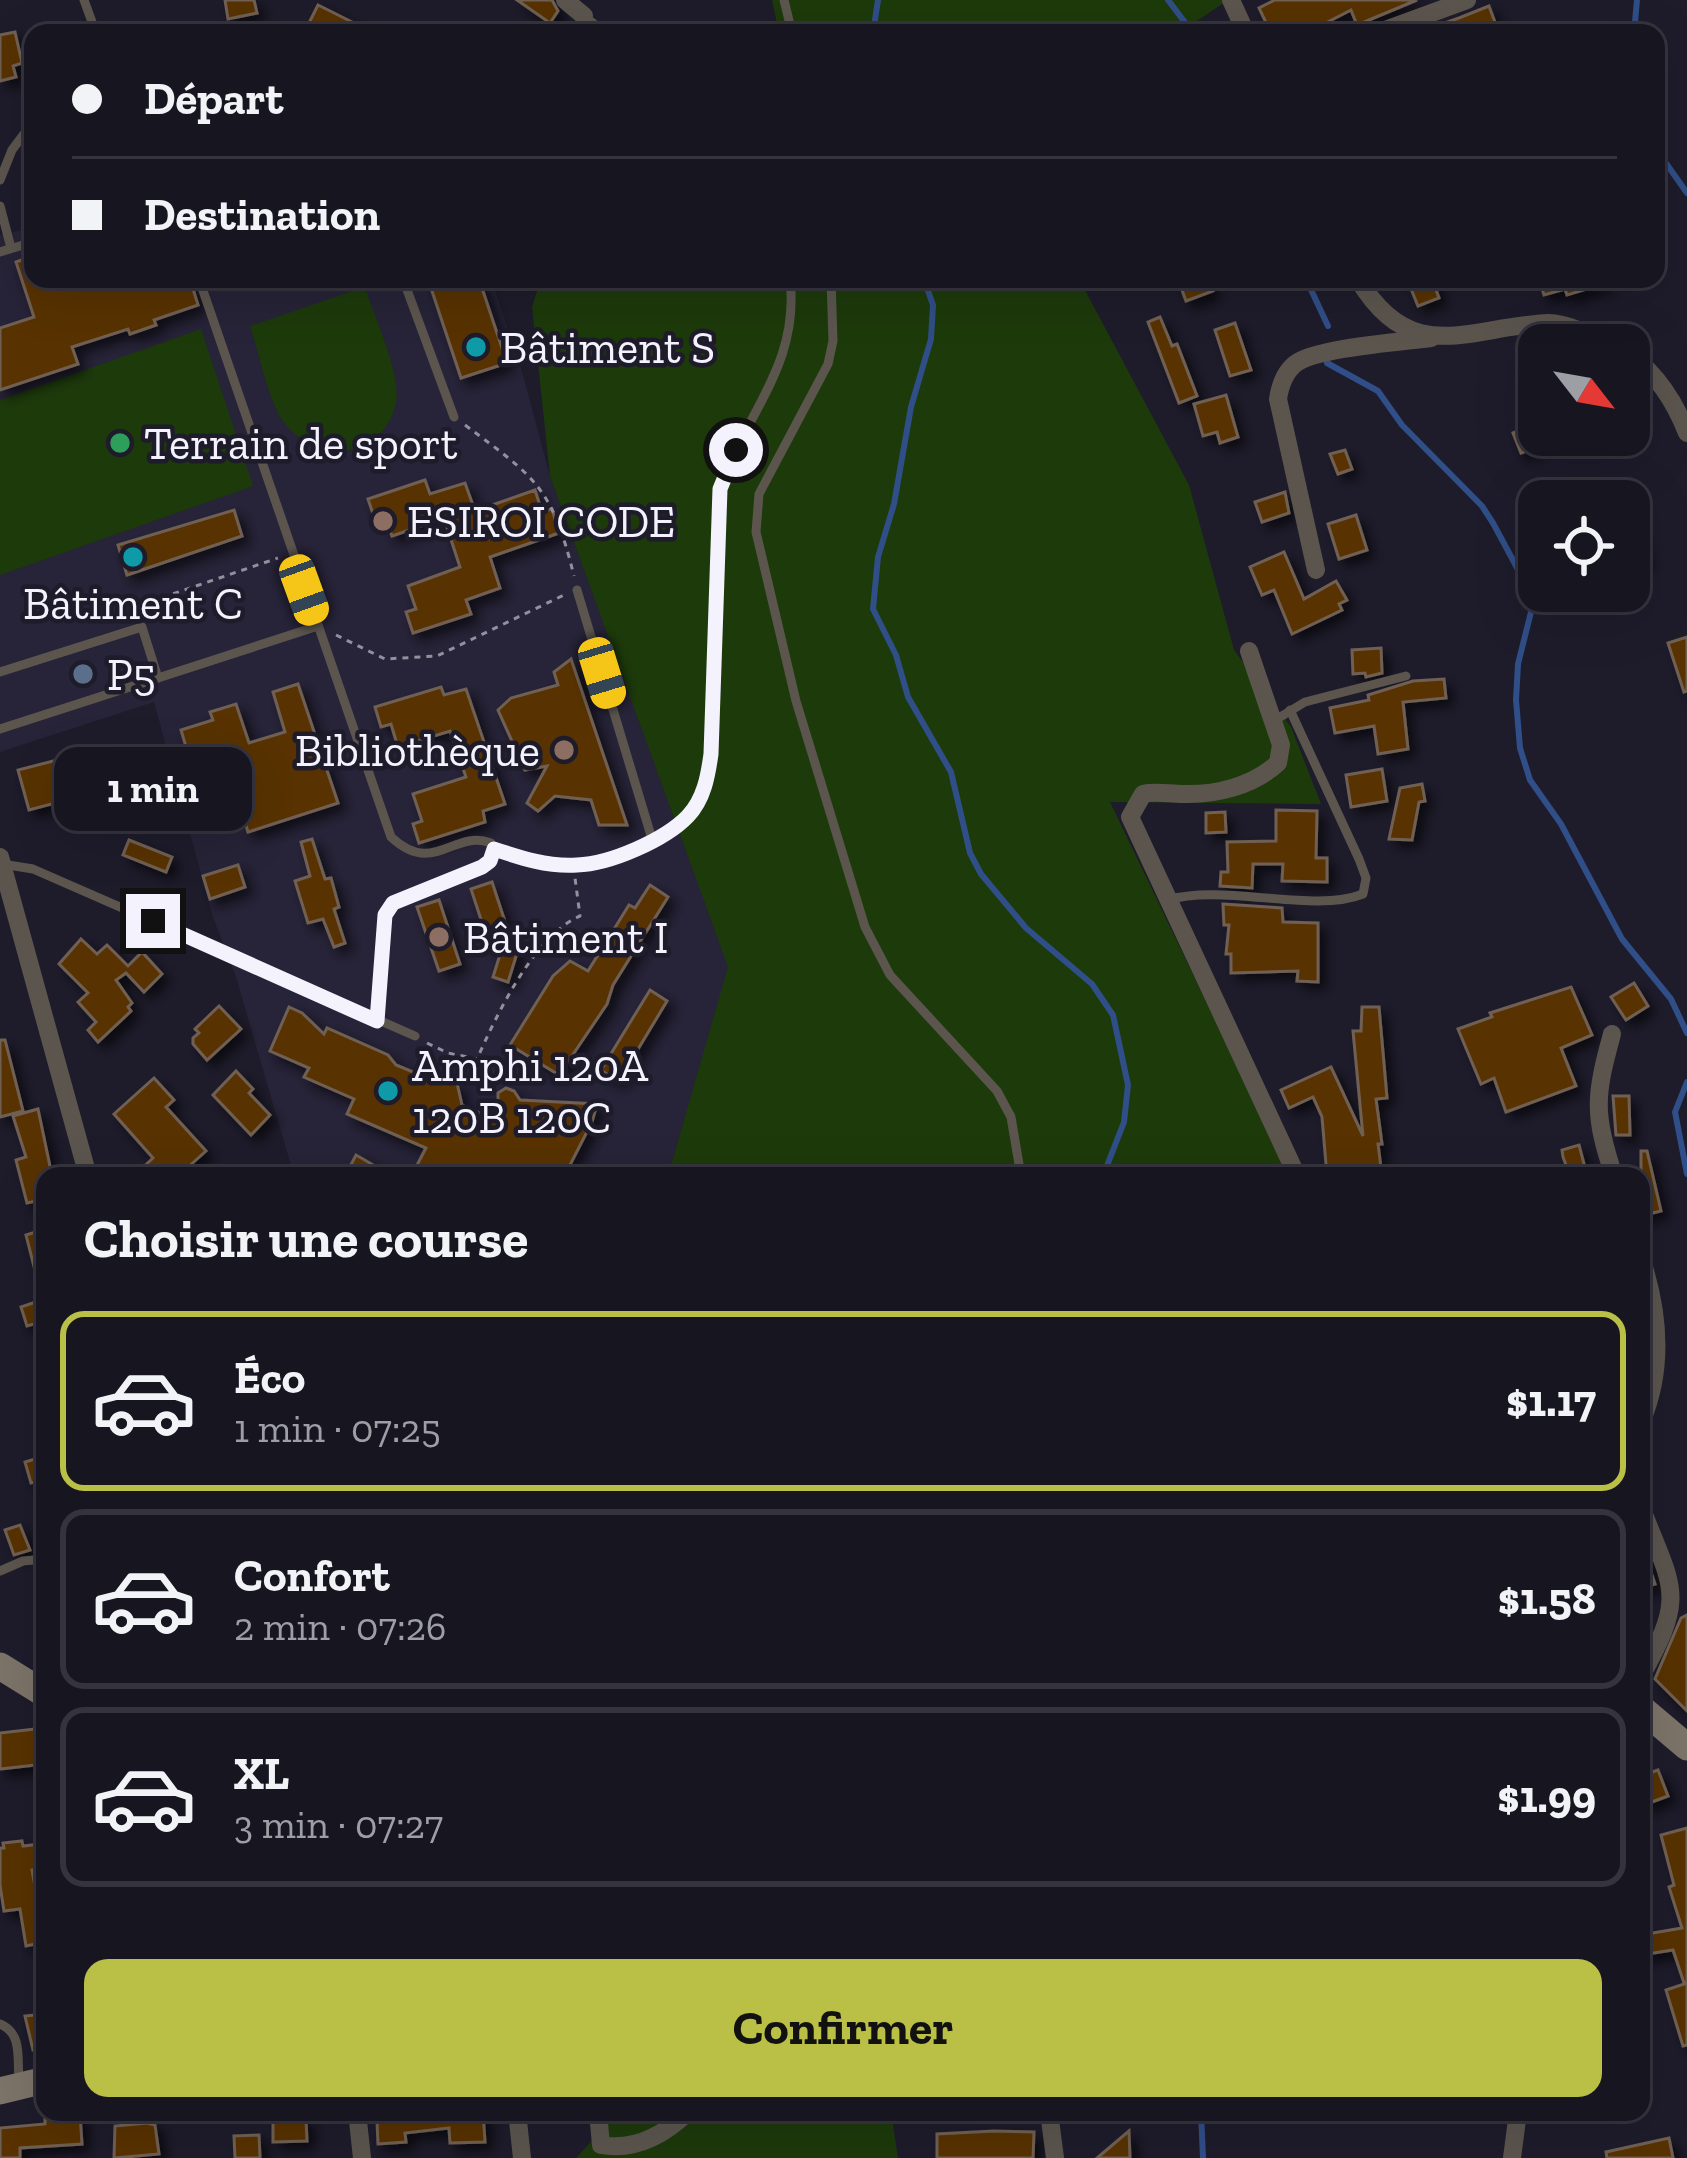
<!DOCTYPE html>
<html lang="fr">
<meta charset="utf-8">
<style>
:root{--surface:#161520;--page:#23222d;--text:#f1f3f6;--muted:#9e9fa5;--line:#35343e;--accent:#bac045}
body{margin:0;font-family:"Zilla Slab",serif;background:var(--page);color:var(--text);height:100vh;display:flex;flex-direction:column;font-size:45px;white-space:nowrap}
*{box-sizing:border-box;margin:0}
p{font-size:39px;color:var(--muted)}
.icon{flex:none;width:66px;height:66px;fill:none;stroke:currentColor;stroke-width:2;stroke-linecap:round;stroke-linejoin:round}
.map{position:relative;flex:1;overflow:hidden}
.panel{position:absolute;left:36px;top:1167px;width:1614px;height:954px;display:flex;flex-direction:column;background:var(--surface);border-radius:24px;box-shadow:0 12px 48px #0002,0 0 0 3px var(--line)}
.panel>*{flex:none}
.top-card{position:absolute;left:24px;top:24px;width:1641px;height:264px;border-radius:24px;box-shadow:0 12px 48px #0002,0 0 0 3px var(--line);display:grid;align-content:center;height:264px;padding:0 48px;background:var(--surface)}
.needle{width:78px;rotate:121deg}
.buttons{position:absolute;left:1518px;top:324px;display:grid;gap:24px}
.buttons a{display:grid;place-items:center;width:132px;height:132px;border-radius:24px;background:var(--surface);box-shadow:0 12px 48px #0002,0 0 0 3px var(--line);font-size:60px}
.end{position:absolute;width:54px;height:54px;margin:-27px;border:15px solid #f3f2fd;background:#111;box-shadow:0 0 0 6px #111}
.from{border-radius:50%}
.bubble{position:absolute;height:84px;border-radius:24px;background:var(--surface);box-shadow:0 12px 48px #0002,0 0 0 3px var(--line);font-size:39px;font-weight:700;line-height:84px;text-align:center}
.car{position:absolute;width:36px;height:72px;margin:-36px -18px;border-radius:15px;box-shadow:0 0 9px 3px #0007;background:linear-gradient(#f5c518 24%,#345 0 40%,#f5c518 0 76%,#345 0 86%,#f5c518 0)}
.top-card b{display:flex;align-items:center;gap:42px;height:114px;font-size:45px}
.top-card b+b{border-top:3px solid var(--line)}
.top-card i{width:30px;height:30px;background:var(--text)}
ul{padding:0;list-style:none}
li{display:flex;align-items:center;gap:36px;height:180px;margin:0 24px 18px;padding:0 24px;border:6px solid var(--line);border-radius:24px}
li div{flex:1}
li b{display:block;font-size:45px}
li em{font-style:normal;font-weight:700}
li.selected{border-color:var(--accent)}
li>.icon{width:108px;height:108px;stroke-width:1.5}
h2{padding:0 48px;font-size:54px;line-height:144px}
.cta{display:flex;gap:24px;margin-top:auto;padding:24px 48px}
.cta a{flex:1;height:138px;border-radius:24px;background:var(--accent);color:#111;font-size:48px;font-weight:700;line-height:138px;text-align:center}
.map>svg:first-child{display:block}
.built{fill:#272338}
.green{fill:#1d3a0b}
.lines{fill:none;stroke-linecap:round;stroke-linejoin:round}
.stream{stroke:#304e87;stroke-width:6}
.building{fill:#593001;stroke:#706053;stroke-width:3;filter:url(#shadow)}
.path{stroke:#92909d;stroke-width:3;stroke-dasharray:6 6;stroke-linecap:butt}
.service{stroke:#5b554e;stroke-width:9}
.minor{stroke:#5b554e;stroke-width:18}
.secondary{stroke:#7d7469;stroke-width:27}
.route{stroke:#f3f2fd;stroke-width:15}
.culture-dot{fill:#0f9aa8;stroke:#1e1c2b;stroke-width:4.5}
.leisure-dot{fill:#2e9e5b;stroke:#1e1c2b;stroke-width:4.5}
.education-dot{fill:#8d6e63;stroke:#1e1c2b;stroke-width:4.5}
.service-dot{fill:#5c6f8a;stroke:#1e1c2b;stroke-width:4.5}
.labels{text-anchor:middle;stroke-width:9;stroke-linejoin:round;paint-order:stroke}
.poi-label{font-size:45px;fill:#f3f2fd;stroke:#1e1c2b;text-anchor:start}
</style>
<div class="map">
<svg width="1687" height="2158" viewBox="0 0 1687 2158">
<defs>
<filter id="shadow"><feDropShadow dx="7" dy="7" stdDeviation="6" flood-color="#0009"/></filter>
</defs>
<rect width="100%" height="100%" fill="#1e1c2b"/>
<!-- built -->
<polygon class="built" points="33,228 33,279 491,279 520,364 550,476 729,967 668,1176 294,1176 236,977 213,917 154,702 0,752 0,235"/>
<!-- green -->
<g class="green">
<polygon points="772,0 1228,0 1179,33 779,33"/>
<polygon points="541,279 1079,279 1189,485 1234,650 1291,727 1321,804 1110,802 1290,1176 668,1176 728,967 550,476 532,307"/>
<path d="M365 287C374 317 401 372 396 402 393 421 381 436 365 444 337 459 301 447 283 421 268 400 259 352 250 326Z"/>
<polygon points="201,329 253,486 0,575 0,400"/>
<polygon points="618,2112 891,2112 898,2158 576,2158"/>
</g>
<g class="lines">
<!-- stream -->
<g class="stream">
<polyline points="1168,0 1193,33"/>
<polyline points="873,33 878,0"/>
<polyline points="1634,33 1637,0"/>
<polyline points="1656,149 1687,193"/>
<polyline points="924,279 933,305 931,339 911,407 894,504 878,557 873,609 896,655 908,697 951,772 970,853 981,874 1026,928 1092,984 1113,1015 1128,1085 1124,1122 1103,1176"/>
<polyline points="1306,279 1328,326"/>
<polyline points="1327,363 1378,391 1402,425 1482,506 1493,523 1522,577 1532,608 1518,664 1516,700 1520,748 1530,780 1561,824 1622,939 1671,999 1687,1033"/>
<polyline points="1687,1082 1675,1112 1687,1174"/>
<polyline points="1201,2112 1203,2158"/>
</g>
</g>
<!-- building -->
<g class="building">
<polygon points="225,0 254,0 257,13 228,19"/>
<polygon points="517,0 552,0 558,11 550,23"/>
<polygon points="1275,0 1417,0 1357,25 1351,10 1316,28 1318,33 1271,33 1259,8"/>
<polygon points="318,5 374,33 304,33"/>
<polygon points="1489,6 1499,33 1416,33 1459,18"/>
<polygon points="15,32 22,63 13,66 16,77 0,81 0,35"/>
<polygon points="33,256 33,279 190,279 198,305 154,320 156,325 130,334 128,329 72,347 78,364 0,390 0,328 34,317 16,262"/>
<polygon points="428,279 479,279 507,363 461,378"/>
<polygon points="1178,279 1208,279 1213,291 1186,301"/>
<polygon points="1407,279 1432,279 1439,298 1418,306"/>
<polygon points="1539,279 1607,279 1607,283 1567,295 1565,289 1544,295"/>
<polygon points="1160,317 1172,346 1177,344 1197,396 1179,403 1148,322"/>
<polygon points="1235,323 1251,370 1230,376 1215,330"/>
<polygon points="1226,395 1238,437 1220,443 1217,432 1203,436 1194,404"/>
<polygon points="1529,418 1535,418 1544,444 1521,453 1513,433 1524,429 1521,421"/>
<polygon points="1345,450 1352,469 1338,474 1330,454"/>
<polygon points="425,480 430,494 465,483 475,511 535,490 542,512 552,509 559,533 490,557 500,588 466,600 471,614 413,633 406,612 416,609 408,586 460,567 444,518 392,536 383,511 373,514 368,499"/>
<polygon points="1285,492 1289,513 1262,522 1255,502"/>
<polygon points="234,510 242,536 127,575 118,545"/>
<polygon points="1356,515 1367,550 1339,559 1328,524"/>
<polygon points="1631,519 1645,560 1629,566 1629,520"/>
<polygon points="1284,552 1304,599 1336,581 1347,600 1339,604 1342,610 1292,634 1274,590 1262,595 1250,567"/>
<polygon points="1687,637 1687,691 1684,692 1668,643"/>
<polygon points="1381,648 1382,673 1366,677 1365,673 1353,674 1352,650"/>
<polygon points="571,659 627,825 599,825 591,800 555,796 538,811 527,803 547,766 525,770 498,710 511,698 558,685 554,672"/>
<polygon points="1444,679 1446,698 1403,702 1408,749 1378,754 1374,726 1335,733 1330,708 1369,700 1368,695 1413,681"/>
<polygon points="298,684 338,803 248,832 239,802 215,810 197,754 189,757 181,730 213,720 210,712 236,704 249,743 285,732 273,692"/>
<polygon points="441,687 444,695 466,689 505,804 483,811 485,822 419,843 413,824 422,821 413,794 466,777 450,731 398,747 391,724 381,727 375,707"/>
<polygon points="151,747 161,787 141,789 132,751"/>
<polygon points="92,751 96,764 105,762 112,788 29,810 18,770"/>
<polygon points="1382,769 1387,801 1351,807 1346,775"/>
<polygon points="1422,784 1425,801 1419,802 1412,840 1389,839 1400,788"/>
<polygon points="1276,810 1317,811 1316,858 1327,858 1327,882 1282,881 1283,864 1253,864 1252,888 1220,886 1221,872 1228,872 1227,842 1276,841"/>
<polygon points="1225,812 1226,832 1206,833 1206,813"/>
<polygon points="312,839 325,879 331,878 339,907 334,909 345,943 334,947 323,919 308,923 295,881 310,876 301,842"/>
<polygon points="129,840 172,857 166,872 123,855"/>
<polygon points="238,865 245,887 210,899 203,876"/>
<polygon points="492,882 514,949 518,950 508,982 493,977 504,942 490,947 471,889"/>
<polygon points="650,885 668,897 613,985 607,1004 559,1075 510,1045 553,976 570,961 588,971 629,905 635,908"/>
<polygon points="439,900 460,964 439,971 417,907"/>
<polygon points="1223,904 1282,908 1283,922 1318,923 1318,982 1297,981 1298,971 1231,973 1231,954 1226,954 1229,925 1224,925"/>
<polygon points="81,939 97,954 107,945 128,966 142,952 162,974 144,992 126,973 116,980 132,1003 128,1007 131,1011 98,1042 88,1030 96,1022 78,1002 88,993 59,964"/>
<polygon points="1634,983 1648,1006 1626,1020 1611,997"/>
<polygon points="1571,987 1592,1035 1561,1048 1576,1086 1506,1112 1494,1078 1481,1084 1458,1029 1492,1017 1490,1013"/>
<polygon points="650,990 667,1001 620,1079 614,1079 601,1070"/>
<polygon points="219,1006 241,1029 207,1060 193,1044 193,1038 199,1033 195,1029"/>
<polygon points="289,1007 302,1013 324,1034 327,1028 388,1055 396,1065 442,1084 457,1083 462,1105 498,1121 498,1093 506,1088 514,1091 520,1100 597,1104 592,1122 570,1165 549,1176 436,1176 416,1167 426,1148 347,1114 354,1099 304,1077 309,1068 270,1051"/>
<polygon points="1362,1007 1379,1007 1387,1098 1376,1099 1382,1144 1378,1144 1382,1176 1327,1176 1322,1117 1313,1097 1289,1108 1281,1090 1331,1067 1363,1136 1353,1031 1361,1031"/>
<polygon points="0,1040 5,1040 23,1111 0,1117"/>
<polygon points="236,1071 253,1089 249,1093 270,1115 251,1135 213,1095"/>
<polygon points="154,1078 174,1100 166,1107 206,1151 178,1176 134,1176 153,1158 114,1114"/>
<polygon points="1613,1096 1629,1096 1630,1135 1616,1135"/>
<polygon points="38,1109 52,1176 45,1176 45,1199 27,1203 16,1160 26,1157 13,1116"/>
<polygon points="1579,1145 1584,1164 1589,1176 1570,1176 1563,1157 1562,1150"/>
<polygon points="1641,1151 1647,1151 1661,1211 1641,1216"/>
<polygon points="356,1155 392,1176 345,1176"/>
<polygon points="45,1229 45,1294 41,1294 26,1235"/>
<polygon points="39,1301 45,1321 27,1326 21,1307"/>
<polygon points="45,1456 45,1479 31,1483 25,1462"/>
<polygon points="20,1525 30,1550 14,1555 5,1530"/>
<polygon points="1641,1543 1655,1584 1641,1588"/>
<polygon points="1687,1615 1687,1711 1655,1679 1681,1618"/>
<polygon points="44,1728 45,1764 0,1769 0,1733"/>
<polygon points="1658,1770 1668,1796 1641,1806 1641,1776"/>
<polygon points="1687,1828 1687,1983 1684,1983 1673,1950 1641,1955 1641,1935 1682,1928 1669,1887 1674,1885 1661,1835"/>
<polygon points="22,1841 23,1846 41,1844 43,1863 40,1869 32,1870 45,1942 26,1946 20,1909 4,1911 0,1885 0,1848 4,1848 3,1843"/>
<polygon points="1687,1983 1687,2045 1683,2046 1666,1990"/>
<polygon points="45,2014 45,2047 33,2050 25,2016"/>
<polygon points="416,2112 483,2112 485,2142 450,2143 449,2128 405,2133 406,2142 378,2144 377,2121 417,2118"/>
<polygon points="80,2114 82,2144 20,2148 20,2158 0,2158 0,2128 45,2124 45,2117"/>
<polygon points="306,2119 307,2141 273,2142 273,2120"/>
<polygon points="147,2123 155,2125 159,2154 114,2158 115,2126"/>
<polygon points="994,2131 1034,2132 1033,2158 937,2158 937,2134"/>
<polygon points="1129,2131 1130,2158 1097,2158"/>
<polygon points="259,2135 260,2158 235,2158 234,2136"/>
<polygon points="1669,2138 1673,2158 1607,2158 1606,2152"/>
</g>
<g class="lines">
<!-- path -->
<g class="path">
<path d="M465 425C536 478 552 487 574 576"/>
<polyline points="146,612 149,602 278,558"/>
<polyline points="336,635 385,659 437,656 564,595"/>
<path d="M427 1043 448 1053 477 1059C497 1014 534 936 580 916L575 878"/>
</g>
<!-- service -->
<g class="service">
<polyline points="84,0 96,33"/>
<polyline points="784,0 792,33"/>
<polyline points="135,33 189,29 204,33"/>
<polyline points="576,33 584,16 606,33"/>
<polyline points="0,180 12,150 33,122"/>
<polyline points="0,206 11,248"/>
<polyline points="0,252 33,242"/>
<path d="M199 279 391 837C434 877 453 829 491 843 496 855 491 860 482 867L393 903 385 915 377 1021"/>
<polyline points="403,279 454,417"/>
<polyline points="831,279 833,341 828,364 759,494 756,532 796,701 865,927 890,975 997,1091 1011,1117 1021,1176"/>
<polyline points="577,590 652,839"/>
<polyline points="0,672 142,627 158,678 0,729"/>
<polyline points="158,678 318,626"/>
<polyline points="1272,722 1305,702 1406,676"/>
<path d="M493 849C521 858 548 867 577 865 609 864 665 840 688 816 704 799 708 776 711 754L720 489C745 413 800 366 790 279"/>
<polyline points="2,864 33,869 415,1036"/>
<path d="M1167 900C1224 883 1313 914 1363 894L1366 878 1359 859 1290 710"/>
<polyline points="0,1571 23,1561 45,1559"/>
<path d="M0 2024C23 2033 17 2060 19 2081"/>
</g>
<!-- minor -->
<g class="minor">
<polyline points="565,0 584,16"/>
<polyline points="1231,0 1246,33"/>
<polyline points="1377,33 1467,0"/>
<path d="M1358 279C1412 369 1469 326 1549 323 1568 323 1593 337 1610 345"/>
<path d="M1629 353C1657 375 1674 400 1687 433"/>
<path d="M1316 570 1278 399C1280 386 1284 373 1295 364 1315 348 1401 342 1431 338"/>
<path d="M1249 651 1281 745 1278 763C1253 786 1216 795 1183 794 1169 794 1156 791 1143 794L1130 817 1297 1176"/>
<polyline points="0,857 88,1176"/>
<path d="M1612 1034C1595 1096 1593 1114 1614 1176"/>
<path d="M1641 1258C1659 1312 1664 1369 1641 1422"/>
<path d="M1641 1507C1673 1589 1687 1595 1641 1676"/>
<polyline points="357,2112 362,2158"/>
<polyline points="517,2112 522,2158"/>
<path d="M598 2112 601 2145C635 2151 665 2134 688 2112"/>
<polyline points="1049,2112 1055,2158"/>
<polyline points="1512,2158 1518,2112"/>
</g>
<!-- secondary -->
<g class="secondary">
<polyline points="0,1666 45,1694"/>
<polyline points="1641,1708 1687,1747"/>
<polyline points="0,2091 45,2080"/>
</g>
</g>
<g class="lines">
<!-- route -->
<path class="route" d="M153 921 377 1021 385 915 393 903 482 867 490 861 494 849C521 858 548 867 577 865 610 864 665 840 688 816 704 799 708 776 711 754L720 489 736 450"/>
</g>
<!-- markers -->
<g class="culture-dot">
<circle cx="476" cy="347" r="12"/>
<circle cx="133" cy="557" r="12"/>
<circle cx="388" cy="1091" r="12"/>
</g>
<circle class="leisure-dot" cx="120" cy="443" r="12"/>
<g class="education-dot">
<circle cx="383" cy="521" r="12"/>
<circle cx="564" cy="750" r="12"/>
<circle cx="439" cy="937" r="12"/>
</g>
<circle class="service-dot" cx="83" cy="674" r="12"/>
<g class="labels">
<!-- poi labels -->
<g class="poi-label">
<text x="500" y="363">Bâtiment S</text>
<text x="144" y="459">Terrain de sport</text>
<text x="407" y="537">ESIROI CODE</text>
<text x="133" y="619" text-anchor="middle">Bâtiment C</text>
<text x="107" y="690">P5</text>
<text x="540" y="766" text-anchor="end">Bibliothèque</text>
<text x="463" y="953">Bâtiment I</text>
<text x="412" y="1081">Amphi 120A<tspan x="412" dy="52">120B 120C</tspan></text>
</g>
</g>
</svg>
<div class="buttons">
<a><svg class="needle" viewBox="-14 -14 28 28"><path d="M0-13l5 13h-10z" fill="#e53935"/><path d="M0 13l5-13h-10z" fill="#9e9fa5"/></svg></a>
<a><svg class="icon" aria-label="locate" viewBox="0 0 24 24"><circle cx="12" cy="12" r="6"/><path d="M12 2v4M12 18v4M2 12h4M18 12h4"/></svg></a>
</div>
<i class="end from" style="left:736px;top:450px"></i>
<i class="end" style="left:153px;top:921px"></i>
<div class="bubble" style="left:54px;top:747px;width:198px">1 min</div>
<i class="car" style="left:304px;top:590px;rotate:160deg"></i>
<i class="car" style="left:602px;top:673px;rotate:163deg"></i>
<div class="top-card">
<b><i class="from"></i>Départ</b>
<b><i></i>Destination</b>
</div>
<section class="panel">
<h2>Choisir une course</h2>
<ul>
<li class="selected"><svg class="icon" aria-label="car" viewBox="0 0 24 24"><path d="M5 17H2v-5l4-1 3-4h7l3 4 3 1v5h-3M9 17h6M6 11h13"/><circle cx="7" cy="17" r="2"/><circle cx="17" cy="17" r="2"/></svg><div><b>Éco</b><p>1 min · 07:25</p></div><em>$1.17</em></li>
<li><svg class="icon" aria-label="car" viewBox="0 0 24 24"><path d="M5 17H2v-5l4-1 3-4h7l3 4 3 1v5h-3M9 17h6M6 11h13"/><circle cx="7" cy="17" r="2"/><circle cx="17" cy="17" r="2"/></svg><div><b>Confort</b><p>2 min · 07:26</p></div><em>$1.58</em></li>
<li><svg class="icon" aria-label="car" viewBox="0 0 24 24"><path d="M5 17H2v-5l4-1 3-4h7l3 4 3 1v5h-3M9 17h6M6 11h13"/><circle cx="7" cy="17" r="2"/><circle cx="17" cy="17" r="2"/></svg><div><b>XL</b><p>3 min · 07:27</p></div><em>$1.99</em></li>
</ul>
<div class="cta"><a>Confirmer</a></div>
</section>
</div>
